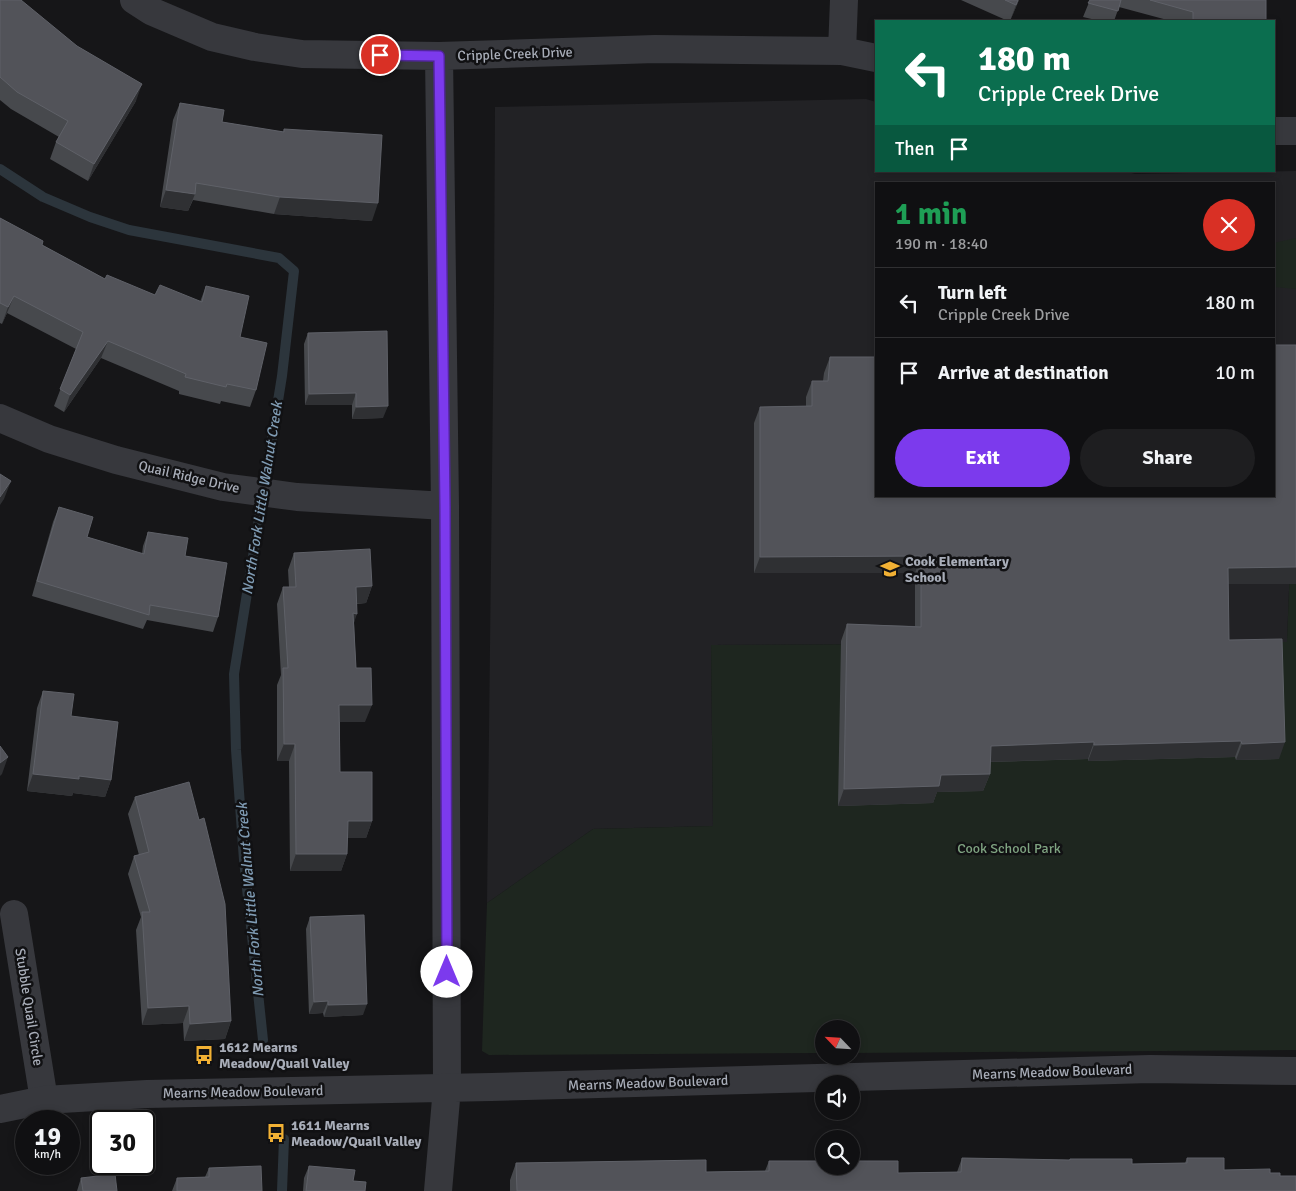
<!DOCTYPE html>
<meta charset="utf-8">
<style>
body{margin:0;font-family:Signika,sans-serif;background:#1e1e20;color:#f1f3f6;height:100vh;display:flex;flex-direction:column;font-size:19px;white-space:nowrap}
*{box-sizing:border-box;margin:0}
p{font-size:16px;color:#9c9d9f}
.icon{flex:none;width:28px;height:28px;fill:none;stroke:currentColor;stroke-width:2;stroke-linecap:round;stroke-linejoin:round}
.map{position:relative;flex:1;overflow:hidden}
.drawer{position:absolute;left:875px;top:182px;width:400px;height:315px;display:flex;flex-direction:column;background:#101012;border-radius:0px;box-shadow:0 2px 8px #0003,0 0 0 1px #303032}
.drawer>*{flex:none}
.banner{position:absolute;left:875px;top:20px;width:400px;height:152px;border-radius:0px;box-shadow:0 2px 8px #0003,0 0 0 1px #303032;background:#0b6e4f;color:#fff;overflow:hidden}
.needle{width:32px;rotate:295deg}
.controls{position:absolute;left:815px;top:1020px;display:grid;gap:10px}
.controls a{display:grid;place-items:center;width:45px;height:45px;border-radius:50%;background:#101012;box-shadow:0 2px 8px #0003,0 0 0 1px #303032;font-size:25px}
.speed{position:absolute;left:15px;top:1110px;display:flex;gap:10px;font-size:25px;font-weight:700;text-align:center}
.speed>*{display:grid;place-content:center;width:65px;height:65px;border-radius:50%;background:#101012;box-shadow:0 2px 8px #0003,0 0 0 1px #303032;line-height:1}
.speed small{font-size:12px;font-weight:400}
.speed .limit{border:2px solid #111;border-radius:8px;background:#fff;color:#111}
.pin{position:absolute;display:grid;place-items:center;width:42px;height:42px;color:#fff;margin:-21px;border:2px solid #fff;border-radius:50%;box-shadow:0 1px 5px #0007}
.me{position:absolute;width:55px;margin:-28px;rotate:0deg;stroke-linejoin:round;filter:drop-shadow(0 0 4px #0008)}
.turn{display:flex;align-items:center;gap:18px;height:105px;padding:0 20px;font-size:22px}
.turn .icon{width:65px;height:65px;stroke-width:2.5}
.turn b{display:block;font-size:35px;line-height:42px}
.then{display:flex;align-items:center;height:48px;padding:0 20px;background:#0003;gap:10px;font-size:19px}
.round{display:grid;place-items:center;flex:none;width:52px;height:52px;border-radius:26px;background:#1e1e20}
.head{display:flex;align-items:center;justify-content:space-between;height:85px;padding:0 20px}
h1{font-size:30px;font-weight:800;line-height:38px;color:#1e9e55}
.action{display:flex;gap:10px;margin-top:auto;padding:10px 20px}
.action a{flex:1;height:58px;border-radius:30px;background:#7c3aed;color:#fff;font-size:20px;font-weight:800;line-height:58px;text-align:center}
.action a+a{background:#1e1e20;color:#f1f3f6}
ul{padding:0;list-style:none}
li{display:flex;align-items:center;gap:15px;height:70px;padding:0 20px;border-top:1px solid #303032}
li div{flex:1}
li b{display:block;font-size:19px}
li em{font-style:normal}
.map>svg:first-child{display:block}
.built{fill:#222225;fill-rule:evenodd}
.green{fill:#1e261f}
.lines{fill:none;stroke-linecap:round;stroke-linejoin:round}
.stream{stroke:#2c353c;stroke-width:10}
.minor{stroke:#37383d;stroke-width:28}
.tertiary{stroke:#37383d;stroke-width:28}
.wall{fill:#47494d}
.shaded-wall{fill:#2f3033}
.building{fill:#525359;stroke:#5f6168}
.route-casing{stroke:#51269a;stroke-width:12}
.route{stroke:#7c3aed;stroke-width:9}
.labels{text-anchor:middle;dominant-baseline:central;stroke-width:5;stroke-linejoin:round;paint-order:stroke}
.street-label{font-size:14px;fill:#a8adb8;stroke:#111113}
.poi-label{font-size:14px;font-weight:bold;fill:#a8adb8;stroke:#111113;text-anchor:start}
.park-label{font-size:14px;fill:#7fa381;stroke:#111113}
.water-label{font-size:15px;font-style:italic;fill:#7f9bb3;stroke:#111113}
</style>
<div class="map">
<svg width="1296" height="1191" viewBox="0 0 1296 1191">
<rect width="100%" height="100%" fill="#161618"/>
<path class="built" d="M866 99 876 102V171H1124L1135 174 1296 171V410L1287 642 711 645 713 826 593 829 487 903 494 304 495 107ZM876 184H1274V496H876Z"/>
<path class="green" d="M1296 238V289L1274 287V243Z
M1296 410V1050L851 1053V1029H824V1053L489 1055 482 1051 487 903 593 829 713 826 711 645 1287 642Z"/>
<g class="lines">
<path class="stream" d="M0 169 43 197 90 217 129 230 279 258 294 271 282 376 234 674 236 750 244 860 263 1040
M282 1191 284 1139"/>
<path class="minor" d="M134 0 151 11 212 37 255 47 302 54 439 56 655 49 842 51 876 58
M842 51 844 0
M439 56 445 506 447 1088
M1274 131H1296
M0 418 49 439 116 460 223 487 297 497 445 506
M14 914 44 1100"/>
<path class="tertiary" d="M0 1109 44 1100 147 1094 491 1087 1150 1069 1296 1071
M438 1191 447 1088"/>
</g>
<path class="wall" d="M0 0 136 101 88 181 50 159 56 142 59 137 11 109 0 100Z
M961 0H1019L1010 21H1008Z
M1090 0H1266V21H1171L1119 7 1114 21H1100L1083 17Z
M180 103 222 122 283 132 284 129 372 221 274 214 193 200 188 211 160 207 173 120Z
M0 218 42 245 105 279 155 295 200 302 206 286 240 337 256 390 250 407 221 401 220 404 179 394V391L101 358 64 412 54 406 76 349 7 313 2 324 0 323Z
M308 333 383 418 352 419V405H305L304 344Z
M830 357 1296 584H1228L1229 640 1279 759 1236 760 1235 757 1088 761V759L990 762V774L983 791 937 792 933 803 838 806 841 641 847 624 915 626V573H754V423L760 407 806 406V397L812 381H823L824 373Z
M59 507 87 537 142 554 143 546 148 532 185 556 218 617 213 632 147 620 143 629 32 596 53 522Z
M294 553 372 586 366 603 357 604 354 623 356 668 365 722H340V772L372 821 366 838H347V854L341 871H290L289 761H277V685L281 675 277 604 283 587H289L288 570Z
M43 691 71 716 111 780 105 797 73 793 72 796 27 791 37 708Z
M135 797 231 1021 225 1039 184 1041 183 1023 142 1025 136 930 141 917 128 874 134 856 139 855 128 814Z
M310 917 363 1015 324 1017 323 1013 309 1014 306 929Z
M962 1158 1069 1160 1070 1159 1132 1164 1185 1163 1187 1158 1224 1170 1270 1173 1280 1176 1296 1191H510V1180L516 1163 706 1172 765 1171 769 1161 898 1173 957 1172Z
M309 1166 353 1181 365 1191H303L304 1178Z
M209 1168 262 1191H172L177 1178 205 1177Z
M81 1178 117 1191H77Z"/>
<path class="shaded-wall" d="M1018 0H1019L1010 21 1016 5Z
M142 84 136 101 88 181 94 164Z
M166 190 195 194 188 211 160 207Z
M280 197 378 203 372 221 274 214Z
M14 296 7 313 2 324 8 307Z
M108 341 101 358 64 412 70 395Z
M356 393 352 405H305L309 394Z
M388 406 383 418 352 419 356 407Z
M11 481 4 499 0 505V497Z
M921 556 915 573H754L760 557Z
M1296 567V584H1222L1228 568Z
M372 586 366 603 349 604 356 587Z
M353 613 357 614 351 631Z
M339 705H372L365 722H333Z
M1241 741 1235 757 1088 761 1094 745Z
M1094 742 1088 759 985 762 991 746Z
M1285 742 1279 759 1236 760 1242 744Z
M284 744H295L289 761H277Z
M8 757 2 774 0 776V763Z
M33 774 79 776 111 780 105 797 73 793 72 796 27 791Z
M990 774 983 791 937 792 933 803 838 806 844 789 941 775Z
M348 821H372L366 838H341Z
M296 854H347L341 871H290Z
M328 1001 323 1013 309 1014 314 1002Z
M367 1004 363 1015 324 1017 328 1005Z
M189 1006 183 1023 142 1025 148 1008Z
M231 1021 225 1039 184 1041 190 1024Z"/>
<path class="building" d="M0 0H21L77 46 142 84 94 164 56 142 68 121 17 92 0 77Z
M1005 0H1018L1016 5Z
M1090 0H1121L1118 11 1088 3Z
M1150 0H1266V21H1193V12Z
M180 103 224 110 222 122 284 132V129L382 135 378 203 280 197 196 183 195 194 166 190Z
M0 218 43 241 42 245 105 279 107 275 155 295 160 285 202 302 206 286 249 296 240 337 267 343 256 390 227 384 226 387 185 377 186 374 108 341 70 395 60 389 83 332 14 296 8 307 0 303Z
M387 331 388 406 356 407V393L309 394 308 333Z
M1274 345H1296V567L1228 568 1229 640 1282 639 1285 742 1242 744 1241 741 1094 745V742L991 746 990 774 941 775 939 786 844 789 847 624 921 627V556L760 557V407L812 406V381H828L830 357H876V496H1274Z
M0 474 11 481 0 497Z
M59 507 93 517 87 537 144 554 148 532 188 538 185 556 227 563 218 617 150 605 149 615 37 581Z
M370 549 372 586 356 587 357 614 353 613 356 668H371L372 705H339L340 772H372V821H348L347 854H296L295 744H284L283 668H288L283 587H296L294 553Z
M43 691 74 694 71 716 118 722 111 780 79 776V779L33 774Z
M0 746 8 757 0 763Z
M189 782 199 820 204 818 225 904 231 1021 190 1024 189 1006 148 1008 142 912H150L134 856 149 852 135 797Z
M364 915 367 1004 328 1005V1001L314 1002 310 917Z
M962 1158 1070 1160V1159H1132V1164L1187 1163V1158H1224V1170L1270 1169V1173H1280V1176H1296V1191H517L516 1163 706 1160V1172L769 1171V1161H824V1166H851V1161H898V1173L961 1172Z
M261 1166 262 1191H177V1178L209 1177V1168Z
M309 1166 355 1170 353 1181 366 1182 365 1191H306Z
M115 1174 117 1191H83L81 1178Z"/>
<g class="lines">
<g class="route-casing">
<path id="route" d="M380 55 439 56 445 506 447 972"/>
</g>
<use href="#route" class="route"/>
</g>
<defs>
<g id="school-bare" transform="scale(1.5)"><path d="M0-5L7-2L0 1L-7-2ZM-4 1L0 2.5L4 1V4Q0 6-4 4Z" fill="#f2b134" stroke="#111113" stroke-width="2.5" paint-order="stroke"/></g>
<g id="bus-bare" transform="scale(1.5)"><path d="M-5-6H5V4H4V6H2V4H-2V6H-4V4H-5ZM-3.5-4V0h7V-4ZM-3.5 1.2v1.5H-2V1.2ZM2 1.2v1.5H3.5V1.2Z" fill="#f2b134" stroke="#111113" stroke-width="2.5" paint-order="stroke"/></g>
</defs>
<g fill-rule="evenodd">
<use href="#school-bare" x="890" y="569"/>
<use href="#bus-bare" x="204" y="1055"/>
<use href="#bus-bare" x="276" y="1133"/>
</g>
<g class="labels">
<g class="street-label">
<text transform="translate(515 54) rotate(-2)">Cripple Creek Drive</text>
<text transform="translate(189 477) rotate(13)">Quail Ridge Drive</text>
<text transform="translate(29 1007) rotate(81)">Stubble Quail Circle</text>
<text transform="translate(1052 1072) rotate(-2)">Mearns Meadow Boulevard</text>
<text transform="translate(648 1083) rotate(-2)">Mearns Meadow Boulevard</text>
<text transform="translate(243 1092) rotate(-1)">Mearns Meadow Boulevard</text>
</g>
<g class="poi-label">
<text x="905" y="561">Cook Elementary<tspan x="905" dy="16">School</tspan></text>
<text x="219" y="1047">1612 Mearns<tspan x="219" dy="16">Meadow/Quail Valley</tspan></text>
<text x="291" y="1125">1611 Mearns<tspan x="291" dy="16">Meadow/Quail Valley</tspan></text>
</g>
<g class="park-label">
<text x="1009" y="848">Cook School Park</text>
</g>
<g class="water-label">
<text transform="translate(262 498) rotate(-81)">North Fork Little Walnut Creek</text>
<text transform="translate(250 900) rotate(-95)">North Fork Little Walnut Creek</text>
</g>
</g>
</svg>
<div class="controls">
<a><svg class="needle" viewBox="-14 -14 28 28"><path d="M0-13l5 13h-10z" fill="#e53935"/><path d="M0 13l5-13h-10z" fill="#9c9d9f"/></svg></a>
<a><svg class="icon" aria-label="sound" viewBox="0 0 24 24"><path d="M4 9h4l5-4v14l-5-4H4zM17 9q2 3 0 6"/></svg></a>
<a><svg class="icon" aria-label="search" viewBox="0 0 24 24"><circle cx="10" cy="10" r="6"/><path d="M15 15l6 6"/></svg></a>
</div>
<div class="speed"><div>19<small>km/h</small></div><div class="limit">30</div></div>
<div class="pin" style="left:380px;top:55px;background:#d93025"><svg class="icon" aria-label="arrive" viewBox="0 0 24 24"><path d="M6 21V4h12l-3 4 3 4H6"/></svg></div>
<svg class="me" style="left:447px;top:972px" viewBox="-20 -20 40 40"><circle r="19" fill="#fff"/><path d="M0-13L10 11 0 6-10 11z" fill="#7c3aed"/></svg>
<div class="banner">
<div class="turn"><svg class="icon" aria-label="left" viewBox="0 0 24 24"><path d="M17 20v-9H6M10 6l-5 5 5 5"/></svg><div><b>180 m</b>Cripple Creek Drive</div></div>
<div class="then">Then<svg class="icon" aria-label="arrive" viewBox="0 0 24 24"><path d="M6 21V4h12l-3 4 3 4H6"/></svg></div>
</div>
<section class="drawer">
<div class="head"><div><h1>1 min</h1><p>190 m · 18:40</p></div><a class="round" style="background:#d93025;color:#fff"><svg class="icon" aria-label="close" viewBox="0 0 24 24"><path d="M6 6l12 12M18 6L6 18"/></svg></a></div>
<ul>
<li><svg class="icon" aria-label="left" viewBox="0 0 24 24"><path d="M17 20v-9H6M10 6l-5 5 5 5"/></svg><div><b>Turn left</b><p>Cripple Creek Drive</p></div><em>180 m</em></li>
<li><svg class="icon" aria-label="arrive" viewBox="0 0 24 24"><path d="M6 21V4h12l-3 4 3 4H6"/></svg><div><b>Arrive at destination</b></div><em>10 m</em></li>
</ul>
<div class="action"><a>Exit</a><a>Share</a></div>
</section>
</div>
